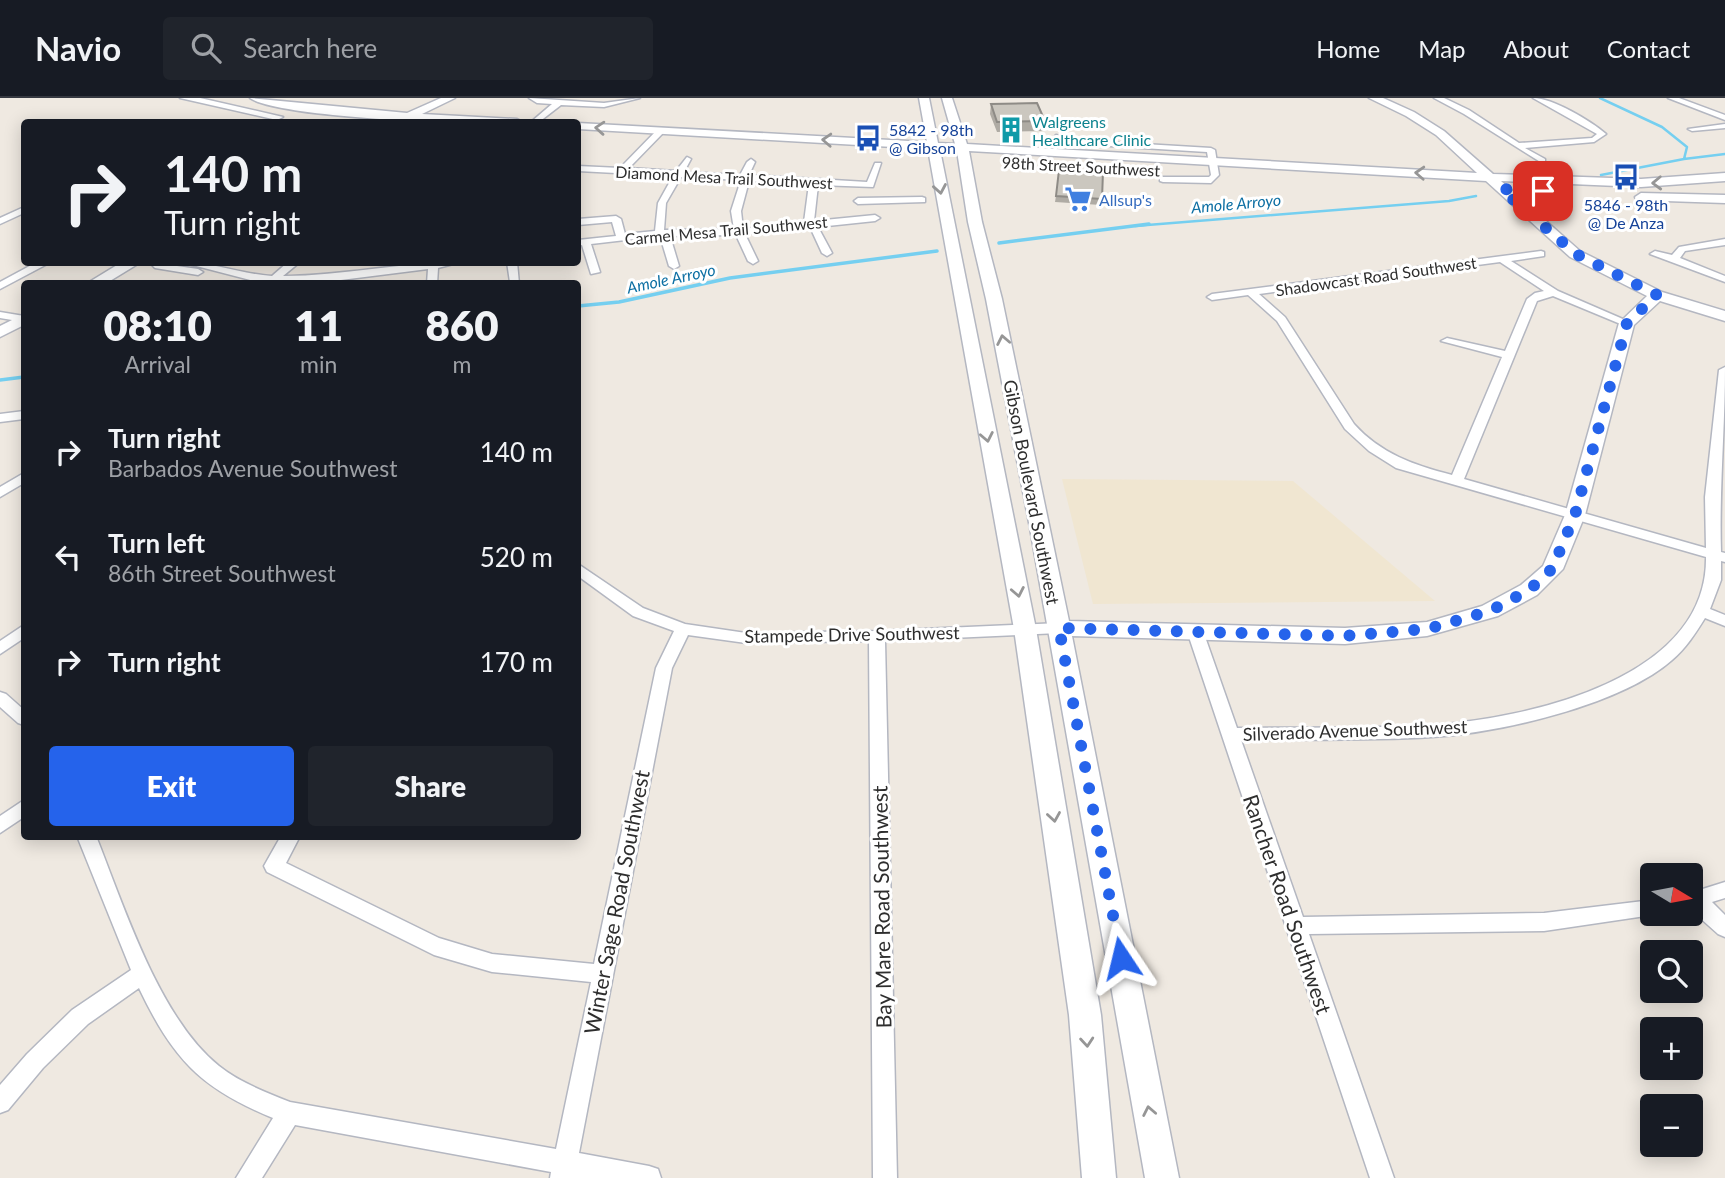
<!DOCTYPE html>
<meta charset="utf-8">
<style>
body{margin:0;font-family:Lato,sans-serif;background:#20242c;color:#f1f3f6;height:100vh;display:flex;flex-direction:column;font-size:26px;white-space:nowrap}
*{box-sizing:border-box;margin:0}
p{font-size:23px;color:#9ea1a6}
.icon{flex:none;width:38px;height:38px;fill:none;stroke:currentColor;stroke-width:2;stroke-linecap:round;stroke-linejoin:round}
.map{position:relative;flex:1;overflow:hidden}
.details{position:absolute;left:21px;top:182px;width:560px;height:560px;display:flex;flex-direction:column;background:#171b24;border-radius:7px;box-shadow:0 4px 18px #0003}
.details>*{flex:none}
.top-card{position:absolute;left:21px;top:21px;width:560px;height:147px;border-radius:7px;box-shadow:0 4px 18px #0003;background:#171b24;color:#f1f3f6;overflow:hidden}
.needle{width:46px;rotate:100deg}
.tools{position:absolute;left:1640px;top:765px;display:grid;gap:14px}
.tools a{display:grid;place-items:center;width:63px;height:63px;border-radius:7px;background:#171b24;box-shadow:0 4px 18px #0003;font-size:35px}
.pin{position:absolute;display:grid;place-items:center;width:60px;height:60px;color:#fff;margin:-30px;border-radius:14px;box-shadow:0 4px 10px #0006}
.me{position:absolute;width:77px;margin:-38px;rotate:350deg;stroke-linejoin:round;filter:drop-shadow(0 0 5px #0008)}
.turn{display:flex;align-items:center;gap:24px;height:147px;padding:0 28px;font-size:32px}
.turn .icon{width:91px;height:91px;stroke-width:2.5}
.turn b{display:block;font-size:49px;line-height:60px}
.eta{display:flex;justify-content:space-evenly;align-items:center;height:119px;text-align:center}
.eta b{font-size:42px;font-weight:800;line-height:49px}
.button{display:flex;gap:14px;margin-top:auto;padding:14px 28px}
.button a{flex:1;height:80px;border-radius:7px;background:#2563eb;color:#fff;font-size:28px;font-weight:800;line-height:80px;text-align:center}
.button a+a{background:#20242c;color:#f1f3f6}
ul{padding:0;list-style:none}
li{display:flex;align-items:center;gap:21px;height:105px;padding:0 28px}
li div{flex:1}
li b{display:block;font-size:26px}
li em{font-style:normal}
header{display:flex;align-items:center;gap:42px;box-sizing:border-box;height:98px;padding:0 35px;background:#171b24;border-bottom:2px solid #363941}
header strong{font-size:33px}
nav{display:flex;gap:38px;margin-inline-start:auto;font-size:24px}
.search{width:490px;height:63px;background:#20242c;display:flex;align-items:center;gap:18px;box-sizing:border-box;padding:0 24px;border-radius:7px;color:#9ea1a6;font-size:26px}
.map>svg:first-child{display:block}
.education{fill:#f0e6d1}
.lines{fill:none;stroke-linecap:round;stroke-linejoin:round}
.stream-far1{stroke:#75cff0;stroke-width:2.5}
.stream{stroke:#75cff0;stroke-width:3.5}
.street-casing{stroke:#b4b7c1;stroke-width:3}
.secondary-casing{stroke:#b4b7c1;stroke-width:3}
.street{fill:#fff;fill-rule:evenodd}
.secondary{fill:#fff;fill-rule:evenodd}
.wall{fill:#afaba4}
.building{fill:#cbc7bf;stroke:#8e8b86;stroke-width:2}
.oneway{stroke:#969696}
.route{stroke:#2563eb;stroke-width:12;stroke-dasharray:0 21.6}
.labels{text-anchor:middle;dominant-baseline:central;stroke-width:6;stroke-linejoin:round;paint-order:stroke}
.far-culture-label{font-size:16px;fill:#0d838f;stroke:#fff;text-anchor:start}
.far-transit-label{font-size:16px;fill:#164399;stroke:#fff;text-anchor:start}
.far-street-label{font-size:16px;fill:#2e2e2e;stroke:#fff}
.far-shop-label{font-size:16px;fill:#366cbe;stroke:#fff;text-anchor:start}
.far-water-label{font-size:16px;font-style:italic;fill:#0d6fa3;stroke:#fff}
.street-label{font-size:18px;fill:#2e2e2e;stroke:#fff}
.near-street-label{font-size:21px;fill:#2e2e2e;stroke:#fff}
</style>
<header>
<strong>Navio</strong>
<div class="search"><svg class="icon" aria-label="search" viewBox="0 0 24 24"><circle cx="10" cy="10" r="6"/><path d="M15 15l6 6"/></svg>Search here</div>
<nav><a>Home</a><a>Map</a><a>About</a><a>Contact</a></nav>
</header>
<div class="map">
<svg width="1725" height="1080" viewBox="0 0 1725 1080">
<rect width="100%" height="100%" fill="#efe9e1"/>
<path class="education" d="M1062 381 1293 383 1435 503 1093 506Z"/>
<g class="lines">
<path class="stream-far1" d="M1600 0 1662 29 1687 49 1684 61 1601 77
M1684 61 1725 56
M1135 128 1449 103 1476 98"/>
<path class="stream" d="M999 145 1149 126
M578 208 619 204 730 180 937 153
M0 282 24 279"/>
<g class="street-casing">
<path id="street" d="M529 0 604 5 640 0 604 9 561 7 539 24H531L552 6 537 5Z
M1434 0H1444L1469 12 1519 45 1592 40 1597 36 1533 0C1553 0 1591 23 1606 36L1594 44 1525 50 1545 61V65H1542L1464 16Z
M1668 0H1679L1725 17V22Z
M1725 26V30L1692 33 1688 31Z
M658 31 665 33 629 70 676 73 687 59 691 61 684 74 740 77 747 64 751 61 755 64 749 77 867 84 875 65H881L873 89 818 87 814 123 875 117 880 120 875 123 818 129 832 155 827 158 822 155 810 129 745 136 758 163 753 166 748 163 736 137 670 138 679 168 674 171 669 168 660 138 591 146 600 174 591 176 582 147 578 148V142L616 138 612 124 578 127V121L616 118 621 121 625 136 655 133 658 105 673 78 578 73V68L620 70ZM681 79 741 82 731 113 734 131 664 132 666 105ZM749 83 809 86 804 124 743 131 741 113Z
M1056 37 1077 42 1211 50 1215 52 1219 77 1211 85 1163 84 1160 83V79H1209L1211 77 1207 54 1077 46 1053 41Z
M922 99 925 100V104L858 106 854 103 858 100Z
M24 109V115L0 126V120Z
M1725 141V147L1685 153 1680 160 1725 178V184L1650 156 1655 153 1672 157 1679 149Z
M1541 153 1544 154V158L1511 163 1558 193 1632 225 1623 227 1553 198 1537 203 1464 381 1706 450 1705 399 1719 272 1725 269C1725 331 1719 392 1721 454L1725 455V464L1721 463V482L1710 511 1725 517V528L1705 520C1695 536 1686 550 1672 562 1621 607 1500 635 1432 639 1369 643 1305 641 1241 642L1303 819 1544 815 1652 802V816H1659L1544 833 1309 836 1394 1080H1370L1187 533 1195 528 1203 533 1237 630C1302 629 1368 631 1433 627 1529 620 1708 581 1706 459L1396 370 1369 353 1345 331 1277 223 1248 197 1212 202 1207 199 1212 196ZM1500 164 1544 193 1535 195 1527 201 1505 253 1447 240 1441 243 1502 259 1452 377C1414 367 1381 356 1354 326L1285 219 1259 196Z
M37 164H51L0 191V184Z
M149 164 198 171 203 174 198 177 155 170Z
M181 164C212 164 241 176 272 178L288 164H300L283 178C343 178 401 164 461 164L438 170 437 186H427L428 171 333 183 266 186Z
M507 164H517L519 186 510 184Z
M0 214 24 218V224L0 220Z
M24 313V321L0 324V316Z
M24 375V385L0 399V389Z
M578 466 643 510 685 526 746 535 877 533 1059 525 1067 530 1059 535 885 543 897 1080H873L869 543 746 545 688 537 672 570 579 1055 649 1068 658 1071 661 1080H550L551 1074 295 1027 262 1080H236L273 1020C200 990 173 961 139 890L88 926 43 970 8 1012 0 1015V987L27 956 72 912 131 872 77 738H96C124 808 159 920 219 968 239 984 265 994 290 1004L556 1051 591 884 492 874 434 857 267 774 264 768 281 738H300L286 765 439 840 492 856 594 866 656 570 674 533 633 518 578 478Z
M24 527V540L0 556V543Z
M0 594 6 596 24 612V627L18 625 0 609Z
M24 702V719L0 735V718Z
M1725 784V800L1712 804 1725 817V839L1718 836 1690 811V795Z"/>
</g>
<g class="secondary-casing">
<path id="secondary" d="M180 0H200L283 19 277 22Z
M250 0 407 15 441 0H455L422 16 517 21 523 24C481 28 278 20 250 0Z
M919 0H929L938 45 955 46 942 0H952L967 46 1477 75 1436 37 1406 18 1369 0H1383L1414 14 1444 33 1493 76 1641 81 1725 75V83L1641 89 1501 83 1580 153 1662 194 1725 213V223L1660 203 1634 227 1585 417 1563 471 1537 497 1498 518 1427 538 1345 546 1072 538 1179 1080H1145L1030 430 986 201 968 124 957 53 940 52 1036 531 1101 917 1116 1080H1082L1069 917 1014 531 928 51 578 31V25L927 44ZM969 53 1486 83 1570 159 1647 198 1619 225 1565 417 1543 468 1521 487 1482 508 1427 524 1345 530 1069 523 1002 201 982 124Z
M1641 95 1725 97V105L1636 102 1635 99Z
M122 164H141L105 186H86Z
M24 216V227L0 239V228Z"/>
</g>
<use href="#street" class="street"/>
<use href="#secondary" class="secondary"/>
</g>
<path class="wall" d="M991 6 1045 23 1044 33 997 34 990 16Z
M1056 98 1102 101 1101 107 1055 104Z"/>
<path class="building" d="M1037 5 1045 23 997 24 991 6Z
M1059 72 1103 74 1102 101 1056 98Z"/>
<defs><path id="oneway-chevron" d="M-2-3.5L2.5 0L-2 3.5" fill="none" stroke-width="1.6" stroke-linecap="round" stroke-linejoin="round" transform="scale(1.75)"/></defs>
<g class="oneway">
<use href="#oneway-chevron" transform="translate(600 30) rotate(-176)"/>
<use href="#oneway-chevron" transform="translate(827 42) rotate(-177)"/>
<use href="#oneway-chevron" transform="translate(1420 75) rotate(-177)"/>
<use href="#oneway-chevron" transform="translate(1657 85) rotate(178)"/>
<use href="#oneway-chevron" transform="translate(940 91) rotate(80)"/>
<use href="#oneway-chevron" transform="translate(1003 242) rotate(-101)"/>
<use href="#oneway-chevron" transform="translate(987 339) rotate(79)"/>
<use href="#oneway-chevron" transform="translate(1018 494) rotate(79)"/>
<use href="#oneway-chevron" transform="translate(1054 719) rotate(81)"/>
<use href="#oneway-chevron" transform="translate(1087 944) rotate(85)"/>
<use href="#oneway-chevron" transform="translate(1149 1013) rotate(-101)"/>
</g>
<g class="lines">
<path class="route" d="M1121 860 1059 530 1345 538 1427 531 1490 513 1529 492 1552 471 1575 417 1627 225 1657 197 1576 156 1501 91 1543 93"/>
</g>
<defs>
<g id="building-bare" transform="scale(2.1)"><path d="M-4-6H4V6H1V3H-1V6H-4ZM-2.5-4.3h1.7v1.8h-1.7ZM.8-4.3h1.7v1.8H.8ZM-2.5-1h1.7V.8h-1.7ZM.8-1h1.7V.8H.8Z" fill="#0f9aa8" stroke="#fff" stroke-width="2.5" paint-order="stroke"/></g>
<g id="bus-bare" transform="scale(2.1)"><path d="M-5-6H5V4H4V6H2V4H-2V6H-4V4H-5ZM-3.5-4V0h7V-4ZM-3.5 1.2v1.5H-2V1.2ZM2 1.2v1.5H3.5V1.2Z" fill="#1a4fb4" stroke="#fff" stroke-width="2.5" paint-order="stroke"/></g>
<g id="supermarket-bare" transform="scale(2.1)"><path d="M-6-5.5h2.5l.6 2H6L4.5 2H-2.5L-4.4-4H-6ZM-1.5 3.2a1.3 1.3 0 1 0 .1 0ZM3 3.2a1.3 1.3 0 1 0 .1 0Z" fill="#3f7fe0" stroke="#fff" stroke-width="2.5" paint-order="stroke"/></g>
</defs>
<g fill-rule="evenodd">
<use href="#building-bare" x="1011" y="32"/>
<use href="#bus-bare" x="868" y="40"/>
<use href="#bus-bare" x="1626" y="79"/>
<use href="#supermarket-bare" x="1078" y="101"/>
</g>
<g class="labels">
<g class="far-culture-label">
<text x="1032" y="23">Walgreens<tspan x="1032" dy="18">Healthcare Clinic</tspan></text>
</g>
<g class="far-transit-label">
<text x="889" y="31">5842 - 98th<tspan x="889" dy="18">@ Gibson</tspan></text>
<text x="1626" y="106" text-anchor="middle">5846 - 98th<tspan x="1626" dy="18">@ De Anza</tspan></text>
</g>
<g class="far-street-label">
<text transform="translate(1081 68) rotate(3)">98th Street Southwest</text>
<text transform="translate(724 79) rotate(3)">Diamond Mesa Trail Southwest</text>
<text transform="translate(726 132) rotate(-5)">Carmel Mesa Trail Southwest</text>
<text transform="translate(1376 178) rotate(-8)">Shadowcast Road Southwest</text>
</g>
<g class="far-shop-label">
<text x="1099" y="101">Allsup's</text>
</g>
<g class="far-water-label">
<text transform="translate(1236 105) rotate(-5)">Amole Arroyo</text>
<text transform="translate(671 180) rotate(-12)">Amole Arroyo</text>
</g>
<g class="street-label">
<text transform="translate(1032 394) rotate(79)">Gibson Boulevard Southwest</text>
<text transform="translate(852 536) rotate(-1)">Stampede Drive Southwest</text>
<text transform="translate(1355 632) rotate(-2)">Silverado Avenue Southwest</text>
</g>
<g class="near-street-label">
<text transform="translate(616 804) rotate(-79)">Winter Sage Road Southwest</text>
<text transform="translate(1288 806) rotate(71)">Rancher Road Southwest</text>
<text transform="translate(881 809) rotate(-91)">Bay Mare Road Southwest</text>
</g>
</g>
</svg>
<div class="tools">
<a><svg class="needle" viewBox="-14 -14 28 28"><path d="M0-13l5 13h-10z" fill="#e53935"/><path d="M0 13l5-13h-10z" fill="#9ea1a6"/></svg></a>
<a><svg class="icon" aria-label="search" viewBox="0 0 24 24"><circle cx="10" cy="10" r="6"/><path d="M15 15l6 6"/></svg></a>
<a>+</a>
<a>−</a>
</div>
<div class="pin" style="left:1543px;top:93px;background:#d93025"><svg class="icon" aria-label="arrive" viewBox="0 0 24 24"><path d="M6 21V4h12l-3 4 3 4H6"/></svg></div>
<svg class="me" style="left:1121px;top:860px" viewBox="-20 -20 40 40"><path d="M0-17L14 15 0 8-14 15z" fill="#2563eb" stroke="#fff" stroke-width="4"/></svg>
<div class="top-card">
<div class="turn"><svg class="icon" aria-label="right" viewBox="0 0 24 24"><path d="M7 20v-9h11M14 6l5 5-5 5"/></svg><div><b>140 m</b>Turn right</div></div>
</div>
<section class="details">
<div class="eta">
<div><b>08:10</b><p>Arrival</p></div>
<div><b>11</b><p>min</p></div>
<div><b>860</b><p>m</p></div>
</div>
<ul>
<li><svg class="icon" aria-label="right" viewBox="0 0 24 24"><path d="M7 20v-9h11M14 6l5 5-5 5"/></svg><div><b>Turn right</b><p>Barbados Avenue Southwest</p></div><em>140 m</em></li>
<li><svg class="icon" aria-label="left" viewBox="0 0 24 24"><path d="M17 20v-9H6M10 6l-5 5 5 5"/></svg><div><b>Turn left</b><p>86th Street Southwest</p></div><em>520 m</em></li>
<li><svg class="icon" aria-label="right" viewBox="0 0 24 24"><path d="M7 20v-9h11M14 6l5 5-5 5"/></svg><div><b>Turn right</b></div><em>170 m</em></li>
</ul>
<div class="button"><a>Exit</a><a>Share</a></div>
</section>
</div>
